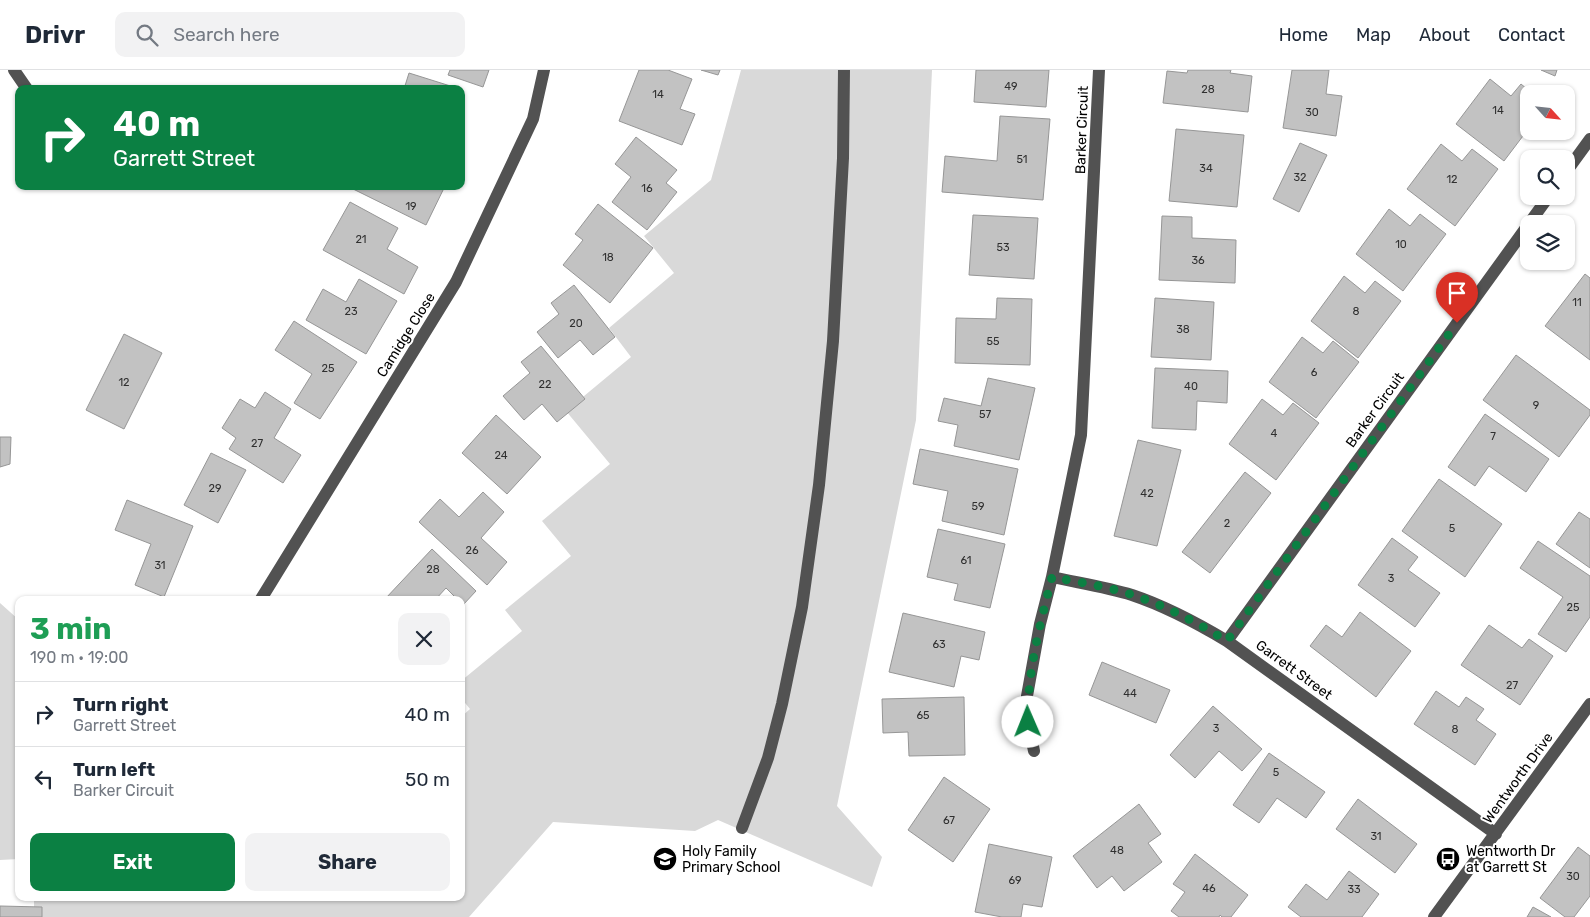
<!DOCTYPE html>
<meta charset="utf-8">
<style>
body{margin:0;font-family:Rubik,sans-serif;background:#f2f2f3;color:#1f2937;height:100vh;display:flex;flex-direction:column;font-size:19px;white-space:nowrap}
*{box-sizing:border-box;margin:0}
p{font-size:16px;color:#747a83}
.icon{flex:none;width:28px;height:28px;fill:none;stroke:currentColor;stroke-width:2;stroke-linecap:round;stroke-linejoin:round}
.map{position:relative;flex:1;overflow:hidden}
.side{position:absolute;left:15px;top:526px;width:450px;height:305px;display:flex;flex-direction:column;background:#fff;border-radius:10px;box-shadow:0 1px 4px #0004}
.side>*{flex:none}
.top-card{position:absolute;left:15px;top:15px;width:450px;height:105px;border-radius:10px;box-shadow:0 1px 4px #0004;background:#0b8043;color:#fff;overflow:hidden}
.needle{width:32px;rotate:117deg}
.tools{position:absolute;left:1520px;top:15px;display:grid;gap:10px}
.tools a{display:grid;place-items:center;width:55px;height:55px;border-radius:10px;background:#fff;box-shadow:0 1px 4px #0004;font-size:25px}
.pin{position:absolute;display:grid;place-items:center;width:42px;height:42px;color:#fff;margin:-51px -21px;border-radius:50% 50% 50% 0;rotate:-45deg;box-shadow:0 0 5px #0007}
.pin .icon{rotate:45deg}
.me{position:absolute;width:55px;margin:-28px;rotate:359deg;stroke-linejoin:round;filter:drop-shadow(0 0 4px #0008)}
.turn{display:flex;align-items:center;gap:18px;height:105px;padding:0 15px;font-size:22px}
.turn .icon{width:65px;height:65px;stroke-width:2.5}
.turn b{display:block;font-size:35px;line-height:42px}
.round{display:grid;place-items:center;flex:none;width:52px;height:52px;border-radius:10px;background:#f2f2f3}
.overview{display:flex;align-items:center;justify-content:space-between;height:85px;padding:0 15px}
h1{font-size:30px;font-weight:700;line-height:38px;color:#1e9e55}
.action{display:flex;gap:10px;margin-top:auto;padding:10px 15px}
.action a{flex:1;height:58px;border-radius:10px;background:#0b8043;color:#fff;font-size:20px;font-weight:700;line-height:58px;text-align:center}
.action a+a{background:#f2f2f3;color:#1f2937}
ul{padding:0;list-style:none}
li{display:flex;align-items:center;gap:15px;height:65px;padding:0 15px;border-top:1px solid #e0e1e3}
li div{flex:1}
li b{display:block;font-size:19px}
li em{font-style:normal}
header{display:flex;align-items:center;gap:30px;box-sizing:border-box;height:70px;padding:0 25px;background:#fff;border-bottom:1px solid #e0e1e3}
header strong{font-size:24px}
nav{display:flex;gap:28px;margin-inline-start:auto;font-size:18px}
.search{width:350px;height:45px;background:#f2f2f3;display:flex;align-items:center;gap:12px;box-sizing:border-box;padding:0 18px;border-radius:10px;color:#747a83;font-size:19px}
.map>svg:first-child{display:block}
.green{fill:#d9d9d9}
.building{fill:#c2c2c2;stroke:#969696}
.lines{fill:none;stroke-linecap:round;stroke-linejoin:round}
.minor{stroke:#525252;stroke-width:12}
.route{stroke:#0b8043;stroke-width:9;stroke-dasharray:0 16.2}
.labels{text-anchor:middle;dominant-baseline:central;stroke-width:4;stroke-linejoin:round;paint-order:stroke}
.number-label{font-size:11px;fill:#303030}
.street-label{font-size:14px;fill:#000;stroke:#fff}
.poi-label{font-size:14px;fill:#000;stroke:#fff;text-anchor:start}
</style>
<header>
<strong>Drivr</strong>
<div class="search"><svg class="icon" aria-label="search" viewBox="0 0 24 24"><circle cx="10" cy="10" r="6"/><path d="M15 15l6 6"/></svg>Search here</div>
<nav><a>Home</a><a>Map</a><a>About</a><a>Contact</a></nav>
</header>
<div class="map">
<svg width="1590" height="847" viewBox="0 0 1590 847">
<rect width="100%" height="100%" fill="#fff"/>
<path class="green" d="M741 0H932L916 350 837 736 882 787 872 817 718 750 695 761 553 752 469 847H34V828H461V647L470 639 461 628V611L522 561 505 540 571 486 542 451 610 394 566 341 631 287 609 258 674 203 644 166 711 110Z
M0 533 19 550V789L0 790Z"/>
<path class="building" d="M450 0H489L483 17 448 5Z
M639 0H668L692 9 680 39 695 44 682 75 619 51Z
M701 0H720L718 5Z
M976 0H1049L1046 37 974 32Z
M1188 0H1231L1230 3 1252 6 1248 42 1163 33 1167 1 1187 3Z
M1292 0H1329L1326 24 1342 26 1336 66 1283 58Z
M1541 0H1557L1555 6Z
M409 3 460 19H404Z
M1490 9 1511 26 1521 14 1533 24H1529V58L1504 91 1456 54Z
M1000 46 1050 49 1043 130 942 122 945 86 997 91Z
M1176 59 1244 65 1237 137 1169 131Z
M636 67 677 100 666 113 677 122 647 160 612 132 631 107 615 94Z
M1300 73 1327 85 1299 142 1273 129Z
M1441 74 1462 91 1472 79 1498 99 1455 156 1407 119Z
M347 116H445L426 155Z
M350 132 398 158 387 179 418 197 404 224 323 180Z
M598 134 653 178 610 233 563 195 583 170 575 164Z
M1389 139 1410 156 1420 144 1446 164 1403 221 1356 184Z
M973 145 1038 148 1034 209 969 205Z
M1162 146 1192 147V168L1236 170 1235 213 1159 210Z
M1585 204 1590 208V290L1545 256Z
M1344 206 1365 223 1375 211 1401 231 1358 288 1311 251Z
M359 209 397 231 366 284 306 250 323 219 346 232Z
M574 215 615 267 593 285 580 270 558 288 537 262 559 244 551 233Z
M997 228 1032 229 1030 295 955 293 956 248 996 249Z
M1155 228 1214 232 1211 290 1151 287Z
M294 251 357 292 320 349 294 333 312 304 275 280Z
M124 264 162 283 124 359 86 340Z
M1302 267 1323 283 1333 271 1359 292 1316 348 1269 312Z
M541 276 585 329 557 352 542 334 524 350 503 326 530 303 521 292Z
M1516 285 1590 340V345L1559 387 1483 330Z
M1155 298 1228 301 1227 333 1197 331 1196 360 1152 358Z
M988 308 1035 318 1019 390 954 376 958 355 938 351 944 328 981 336Z
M265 322 291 339 274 368 301 385 283 413 229 379 236 368 222 358 240 329 255 338Z
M1262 329 1283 345 1293 333 1319 353 1276 410 1229 374Z
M1485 344 1549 389 1526 422 1489 396 1475 416 1448 397Z
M496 345 541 387 507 424 462 383Z
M0 367H11L10 394 0 397Z
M1138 370 1181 380 1157 476 1114 466Z
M920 379 1018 399 1004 465 942 451 948 421 913 414Z
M211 383 246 400 218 453 184 435Z
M1245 402 1271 423 1210 503 1182 482Z
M1439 409 1502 454 1465 507 1402 461Z
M483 422 504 442 481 468 507 492 487 515 419 452 440 429 459 447Z
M127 430 193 456 164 527 135 515 151 474 115 460Z
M1579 442 1590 449V498L1556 474Z
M938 459 1005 474 990 538 954 530 958 514 927 507Z
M1392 468 1418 487 1408 500 1440 523 1415 557 1358 515Z
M1538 471 1590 506V547L1566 582 1538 564 1563 527 1520 498Z
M432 479 476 521 463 535 461 530H458L446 518 435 530H387L385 529Z
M1360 542 1411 581 1376 627 1310 576 1326 555 1342 567Z
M903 543 985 562 979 590 961 586 954 617 889 602Z
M1489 555 1522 578 1529 569 1553 586 1520 635 1461 595Z
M1102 592 1170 620 1156 653 1089 625Z
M1436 621 1459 637 1466 627 1484 639 1476 650 1496 664 1475 695 1414 654Z
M964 627 965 685 909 686 908 662 883 663 882 629Z
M1213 636 1262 679 1242 701 1219 681 1195 708 1170 685Z
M1269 683 1325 722 1306 748 1277 728 1259 753 1233 735Z
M944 707 990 739 953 792 908 760Z
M1358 729 1417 774 1395 803 1336 759Z
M1139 734 1161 764 1148 773 1162 792 1124 821 1112 806 1097 818 1073 786Z
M989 774 1052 787 1042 837 1023 834 1021 847H1002L975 842Z
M1578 777 1590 786V826L1574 847H1565L1540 828Z
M1195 784 1248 825 1231 847H1222L1220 845 1219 847H1179L1171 841 1185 822 1173 814Z
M1349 801 1379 824 1362 847H1301L1288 837 1306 814 1327 830Z
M0 836 42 837V847H0Z
M1533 837 1551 847H1527Z"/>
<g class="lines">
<path class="minor" d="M14 0 27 19
M1566 102 1590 69
M1052 507C1079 513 1106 517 1132 525 1165 536 1197 553 1227 571L1496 764
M261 529 456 212 533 49 544 0
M1227 571 1549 126
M1034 681 1028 652 1027 626 1040 554 1052 507 1081 365 1099 0
M742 758 768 688 782 634 802 537 819 415 833 271 843 88 844 0
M1434 847 1590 634"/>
</g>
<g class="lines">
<path class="route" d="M1028 652C1027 603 1040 555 1052 507 1072 511 1092 514 1112 519 1153 529 1191 549 1227 571L1457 253"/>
</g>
<defs>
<g id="school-disc" transform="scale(1.25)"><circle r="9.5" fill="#000" stroke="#fff"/><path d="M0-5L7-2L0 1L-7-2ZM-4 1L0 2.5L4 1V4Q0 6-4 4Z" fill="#fff"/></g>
<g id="bus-disc" transform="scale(1.25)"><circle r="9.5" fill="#000" stroke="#fff"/><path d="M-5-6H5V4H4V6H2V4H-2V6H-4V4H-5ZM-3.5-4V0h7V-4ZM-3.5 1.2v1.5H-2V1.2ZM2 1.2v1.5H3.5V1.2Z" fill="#fff"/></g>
</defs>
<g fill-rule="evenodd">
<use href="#school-disc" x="665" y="789"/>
<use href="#bus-disc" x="1448" y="789"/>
</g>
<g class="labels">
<g class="number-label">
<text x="1011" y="16">49</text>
<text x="1208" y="19">28</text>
<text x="658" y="24">14</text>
<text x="1498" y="40">14</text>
<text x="1312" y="42">30</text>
<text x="1022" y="89">51</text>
<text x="1206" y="98">34</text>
<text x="1300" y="107">32</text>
<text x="1452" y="109">12</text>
<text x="647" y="118">16</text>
<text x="411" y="136">19</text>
<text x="361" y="169">21</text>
<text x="1401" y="174">10</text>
<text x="1003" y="177">53</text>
<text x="608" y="187">18</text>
<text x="1198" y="190">36</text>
<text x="1577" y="232">11</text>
<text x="351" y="241">23</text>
<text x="1356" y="241">8</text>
<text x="576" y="253">20</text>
<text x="1183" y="259">38</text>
<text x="993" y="271">55</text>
<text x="328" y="298">25</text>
<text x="1314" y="302">6</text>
<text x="124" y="312">12</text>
<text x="545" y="314">22</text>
<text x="1191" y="316">40</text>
<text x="1536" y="335">9</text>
<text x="985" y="344">57</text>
<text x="1274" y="363">4</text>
<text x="1493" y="366">7</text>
<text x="257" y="373">27</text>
<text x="501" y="385">24</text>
<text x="215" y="418">29</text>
<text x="1147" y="423">42</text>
<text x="978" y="436">59</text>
<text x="1227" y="453">2</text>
<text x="1452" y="458">5</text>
<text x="472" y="480">26</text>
<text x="966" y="490">61</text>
<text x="160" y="495">31</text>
<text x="433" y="499">28</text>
<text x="1391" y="508">3</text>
<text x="1573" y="537">25</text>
<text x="939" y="574">63</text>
<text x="1512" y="615">27</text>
<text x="1130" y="623">44</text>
<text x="923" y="645">65</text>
<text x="1216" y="658">3</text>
<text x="1455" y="659">8</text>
<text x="1276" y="702">5</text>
<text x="949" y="750">67</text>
<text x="1376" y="766">31</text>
<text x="1117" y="780">48</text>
<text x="1573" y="806">30</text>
<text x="1015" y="810">69</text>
<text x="1209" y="818">46</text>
<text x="1354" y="819">33</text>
</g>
<g class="street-label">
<text transform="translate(1082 60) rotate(-88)">Barker Circuit</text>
<text transform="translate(406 265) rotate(-58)">Camidge Close</text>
<text transform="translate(1375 340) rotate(-54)">Barker Circuit</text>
<text transform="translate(1294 600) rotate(36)">Garrett Street</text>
<text transform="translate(1518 708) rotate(-54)">Wentworth Drive</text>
</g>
<g class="poi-label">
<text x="682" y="781">Holy Family<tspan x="682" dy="16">Primary School</tspan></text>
<text x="1466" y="781">Wentworth Dr<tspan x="1466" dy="16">at Garrett St</tspan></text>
</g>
</g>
</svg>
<div class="tools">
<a><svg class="needle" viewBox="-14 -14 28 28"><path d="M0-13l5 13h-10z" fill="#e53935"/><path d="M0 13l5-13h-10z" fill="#747a83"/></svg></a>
<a><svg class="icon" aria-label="search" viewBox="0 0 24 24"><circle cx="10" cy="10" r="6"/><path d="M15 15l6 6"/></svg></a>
<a><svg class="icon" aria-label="layers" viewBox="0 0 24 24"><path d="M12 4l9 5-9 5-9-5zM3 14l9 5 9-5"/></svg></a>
</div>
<div class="pin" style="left:1457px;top:253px;background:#d93025"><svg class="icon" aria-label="arrive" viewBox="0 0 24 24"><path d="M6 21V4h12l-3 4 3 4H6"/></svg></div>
<svg class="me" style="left:1028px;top:652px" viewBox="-20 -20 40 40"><circle r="19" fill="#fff"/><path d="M0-13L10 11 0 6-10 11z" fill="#0b8043"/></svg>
<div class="top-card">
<div class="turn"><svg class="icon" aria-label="right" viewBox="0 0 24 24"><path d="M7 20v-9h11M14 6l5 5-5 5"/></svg><div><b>40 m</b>Garrett Street</div></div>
</div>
<section class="side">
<div class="overview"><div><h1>3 min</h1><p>190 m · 19:00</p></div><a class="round"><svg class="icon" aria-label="close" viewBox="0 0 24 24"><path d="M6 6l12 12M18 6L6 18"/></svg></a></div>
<ul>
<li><svg class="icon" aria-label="right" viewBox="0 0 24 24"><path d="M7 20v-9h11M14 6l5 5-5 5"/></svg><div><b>Turn right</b><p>Garrett Street</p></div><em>40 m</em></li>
<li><svg class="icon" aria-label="left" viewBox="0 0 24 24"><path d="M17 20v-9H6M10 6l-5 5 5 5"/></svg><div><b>Turn left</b><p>Barker Circuit</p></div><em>50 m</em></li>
</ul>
<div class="action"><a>Exit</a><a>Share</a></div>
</section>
</div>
